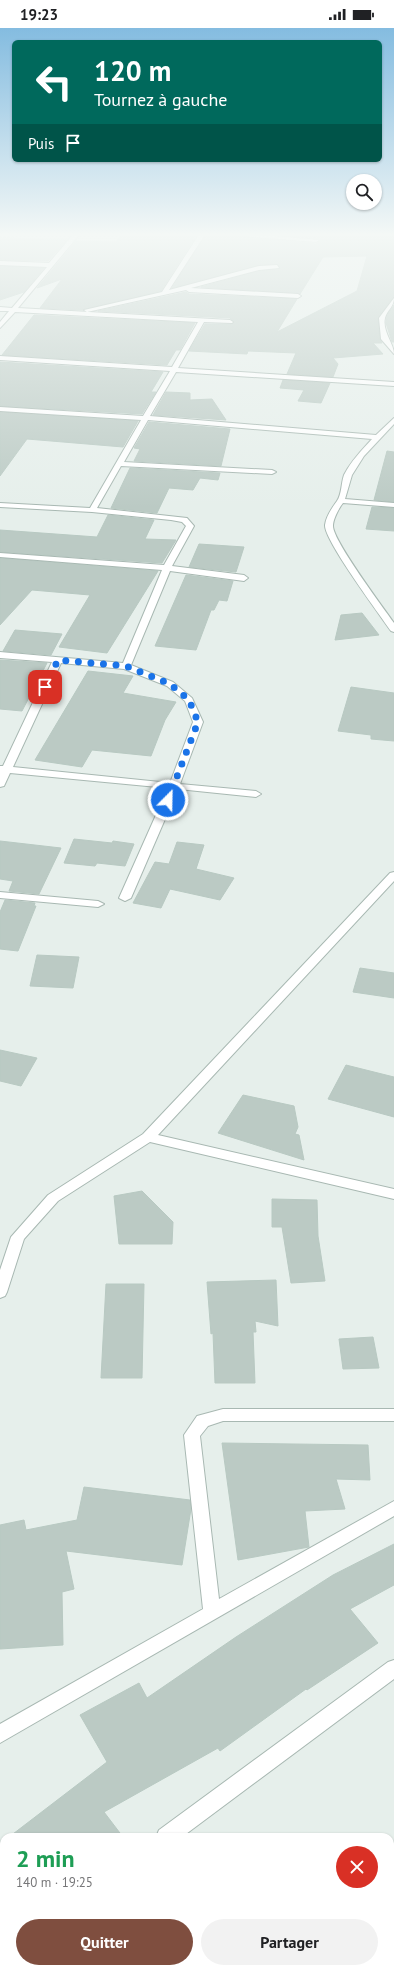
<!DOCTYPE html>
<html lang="fr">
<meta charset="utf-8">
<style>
body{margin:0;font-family:"PT Sans",sans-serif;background:#f2f2f2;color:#202124;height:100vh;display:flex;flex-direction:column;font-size:15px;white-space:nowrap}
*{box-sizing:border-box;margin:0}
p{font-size:13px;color:#757577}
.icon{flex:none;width:22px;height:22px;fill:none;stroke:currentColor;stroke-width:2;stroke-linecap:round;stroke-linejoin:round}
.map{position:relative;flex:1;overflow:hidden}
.details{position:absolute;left:0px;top:1805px;width:394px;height:140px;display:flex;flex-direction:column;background:#fff;border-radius:12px 12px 0 0;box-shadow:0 1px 3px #0004}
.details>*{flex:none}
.hud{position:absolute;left:12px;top:12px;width:370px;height:122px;border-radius:6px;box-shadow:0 1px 3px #0004;background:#00695c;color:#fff;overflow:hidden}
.buttons{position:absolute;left:346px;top:146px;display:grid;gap:8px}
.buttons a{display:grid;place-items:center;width:36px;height:36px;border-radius:50%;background:#fff;box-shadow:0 1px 3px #0004;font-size:20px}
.pin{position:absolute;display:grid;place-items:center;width:34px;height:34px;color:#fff;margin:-17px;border-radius:8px;box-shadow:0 2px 6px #0006}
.me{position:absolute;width:44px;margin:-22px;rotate:23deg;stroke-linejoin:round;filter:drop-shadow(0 0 3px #0008)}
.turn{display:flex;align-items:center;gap:14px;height:84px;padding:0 16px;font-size:18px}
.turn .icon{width:52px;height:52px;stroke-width:2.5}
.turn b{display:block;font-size:28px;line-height:34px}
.then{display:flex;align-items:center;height:38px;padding:0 16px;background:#0003;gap:8px;font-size:15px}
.round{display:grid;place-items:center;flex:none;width:42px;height:42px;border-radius:21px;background:#f2f2f2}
.headline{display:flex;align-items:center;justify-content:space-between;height:68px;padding:0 16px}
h1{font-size:24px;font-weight:700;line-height:30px;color:#1e9e55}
.action{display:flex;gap:8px;margin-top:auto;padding:8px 16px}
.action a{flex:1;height:46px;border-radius:24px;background:#7f4e3f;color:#fff;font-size:16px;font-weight:700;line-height:46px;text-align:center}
.action a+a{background:#f2f2f2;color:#202124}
.status{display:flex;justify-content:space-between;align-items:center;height:28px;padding:0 20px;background:#fff;direction:ltr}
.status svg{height:11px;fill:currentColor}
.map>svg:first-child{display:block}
.building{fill:#bbcac4;stroke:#b8c9c2}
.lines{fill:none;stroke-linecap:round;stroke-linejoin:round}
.minor-casing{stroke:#a8b8b2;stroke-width:2}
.minor{fill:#fff;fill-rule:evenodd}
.route{stroke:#1a73e8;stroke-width:7;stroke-dasharray:0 12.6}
</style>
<div class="status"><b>19:23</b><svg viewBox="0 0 49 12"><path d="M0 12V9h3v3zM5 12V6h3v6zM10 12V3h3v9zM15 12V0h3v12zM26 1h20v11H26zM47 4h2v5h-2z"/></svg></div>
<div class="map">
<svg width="394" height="1945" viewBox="0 0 394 1945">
<rect width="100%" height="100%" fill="#e6efeb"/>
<path class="building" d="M121 208H196L161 263 83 282 40 280 62 251 37 260 76 213 116 214Z
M205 208H239L316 216 320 211 293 208H394V269L378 290 380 311 382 315H373L383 326 333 330 338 336 333 349 287 346 296 325 248 323 247 326 189 323 205 296H233L234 294 230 290 98 283 186 264 189 266 297 271 277 304 357 263 367 228 323 229 300 266 201 259 259 243 279 241 280 239 277 236 259 237 172 260Z
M0 209 44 212H67L48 233 0 232Z
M0 238 44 240 24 264 0 272Z
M394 277V314H392L386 295 387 288Z
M34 287 195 295 180 322H176L167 337 2 327Z
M0 334 163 344 151 364H156L142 386 0 378Z
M283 352 330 355 321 375 298 373 304 362 280 360Z
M166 364 190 365V372L212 371 226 392 153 387Z
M0 384 138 393 123 419 27 411 0 448Z
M149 394 230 401 221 438 134 433 140 421 134 420Z
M387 423 394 424V474L374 472Z
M130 440 220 445 218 452 200 450 193 462 169 460 157 485 111 480Z
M372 479 394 480V503L366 501Z
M108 487 154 492 145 511 176 512 162 535 0 524V502L97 509Z
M199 516 244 519 236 544 189 539Z
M0 530 158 543 107 625 59 619 90 567 32 562 0 597Z
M186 547 233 553 227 573 219 572 214 582H211L196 622 155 618Z
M362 585 379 607 335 612 341 587Z
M15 602 62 606 51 627 3 623Z
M0 632 47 635 22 683 0 681Z
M88 643 133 648 123 665 176 674 165 692 151 728 92 722 82 739 35 732Z
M351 659 394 665V713L371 711V707L338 703Z
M74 811 112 815 113 813 134 816 125 838 97 835 95 838 64 835Z
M0 813 61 820 39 866 9 863 13 853 0 851Z
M177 814 204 817 196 841 234 850 220 872 170 861 161 880 133 875 155 834 169 836Z
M5 872 35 875 34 878H36L18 923 0 921V884Z
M37 927 79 929 73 960 30 958Z
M360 940 394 945V970L353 964Z
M0 1022 37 1030 21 1058 0 1053Z
M346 1037 394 1049V1089L328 1071Z
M243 1067 294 1078 298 1099 295 1106 299 1107 304 1132 218 1105Z
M142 1163 173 1194 172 1216H119L114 1168Z
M272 1171 317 1172 318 1208 325 1253 291 1255 282 1199H272Z
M276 1252 278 1298 255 1293 256 1304H253L255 1355H215L213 1305 211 1306 207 1254Z
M106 1256H144L142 1350H101Z
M373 1309 379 1340 343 1341 339 1311Z
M222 1415 368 1417 370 1452 336 1451 345 1481 305 1483 309 1519 238 1532Z
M84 1459 190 1472 191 1481 182 1537 66 1523 74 1561 62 1564 63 1617 0 1621V1497L24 1492 26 1502 77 1492Z
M394 1516V1557L350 1581 378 1615 307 1662 306 1661 220 1723 218 1720 104 1784 123 1809H9L107 1734 80 1687 139 1655 147 1670 236 1609 333 1547Z"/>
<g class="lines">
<g class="minor-casing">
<path id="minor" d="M72 208H78L18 280 230 292 233 294 232 295 204 294 178 340 394 354V358L176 344 150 388 376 407 394 390V396L364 428 352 447 345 471 394 475V479L343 475C339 480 333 491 333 498 333 513 383 579 394 595V604L391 603C380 587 324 512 325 497 326 488 332 480 337 473 342 466 341 455 344 447 351 433 362 422 372 411L148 392 124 434 272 442 276 444 272 446 121 438 97 480 187 490 194 498 172 538 244 547 248 550 244 553 170 543 131 637 173 654 192 670 203 694 180 756 256 763 261 766 256 769 178 761 131 870 125 873 119 870 168 760 10 745 4 758 0 759V738H3L52 634 0 630V624L123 635 162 542 0 529V525L164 537 186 498 182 494 171 492 92 484 0 479V475L90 480 141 392 0 383V379L143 388 170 343 0 332V328L172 339 198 294 15 284 0 300V294L9 283H0V279L12 280 47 239 0 237V233L49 235ZM61 635 124 641 167 658 185 673 193 694 170 755 13 739Z
M198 208H204L169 262 259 238 277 237 279 240 259 242 191 260 298 266 301 268 298 270 189 264 186 262 87 284 84 282 162 264Z
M240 208H275L319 212 316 214Z
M394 270C394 279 387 282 385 290 382 303 394 316 394 326L381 311 379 290Z
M394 844V853L158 1107 394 1161V1171L150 1114 58 1173 24 1211 7 1264 5 1268 0 1270V1242L11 1209 48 1167 143 1106 390 845Z
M0 864 98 873 104 876 98 879 0 870Z
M223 1381H394V1393H223L208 1398 200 1408 219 1571 394 1473V1488L0 1715V1696L203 1581 184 1407 197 1388Z
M394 1632V1651L182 1809H156L159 1802 388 1634Z
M0 1855 4 1857V1882L0 1880Z
M33 1941H54L55 1945H34Z"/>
</g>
<use href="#minor" class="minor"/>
</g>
<linearGradient id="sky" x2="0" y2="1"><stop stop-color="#84bce0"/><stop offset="0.43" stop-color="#f4f8f6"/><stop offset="1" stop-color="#f4f8f6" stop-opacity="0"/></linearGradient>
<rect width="394" height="480" fill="url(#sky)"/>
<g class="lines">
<path class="route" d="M45 659 58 632 126 638 170 656 189 672 198 694 168 772"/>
</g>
</svg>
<div class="buttons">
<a><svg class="icon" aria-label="search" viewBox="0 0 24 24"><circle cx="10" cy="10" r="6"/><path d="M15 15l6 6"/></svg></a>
</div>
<div class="pin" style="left:45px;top:659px;background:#d93025"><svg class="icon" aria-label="arrive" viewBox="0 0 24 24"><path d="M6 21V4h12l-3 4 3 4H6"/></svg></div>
<svg class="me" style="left:168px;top:772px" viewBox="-20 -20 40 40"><circle r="17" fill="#1a73e8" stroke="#fff" stroke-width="3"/><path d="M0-11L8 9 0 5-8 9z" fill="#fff"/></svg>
<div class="hud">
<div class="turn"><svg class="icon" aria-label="left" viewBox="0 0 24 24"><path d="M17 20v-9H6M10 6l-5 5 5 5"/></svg><div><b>120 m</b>Tournez à gauche</div></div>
<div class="then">Puis<svg class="icon" aria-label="arrive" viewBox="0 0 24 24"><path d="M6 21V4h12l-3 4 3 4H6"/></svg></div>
</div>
<section class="details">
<div class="headline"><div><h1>2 min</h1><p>140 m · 19:25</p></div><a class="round" style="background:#d93025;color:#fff"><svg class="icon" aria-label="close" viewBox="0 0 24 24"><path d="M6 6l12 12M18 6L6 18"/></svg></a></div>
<div class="action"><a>Quitter</a><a>Partager</a></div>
</section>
</div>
